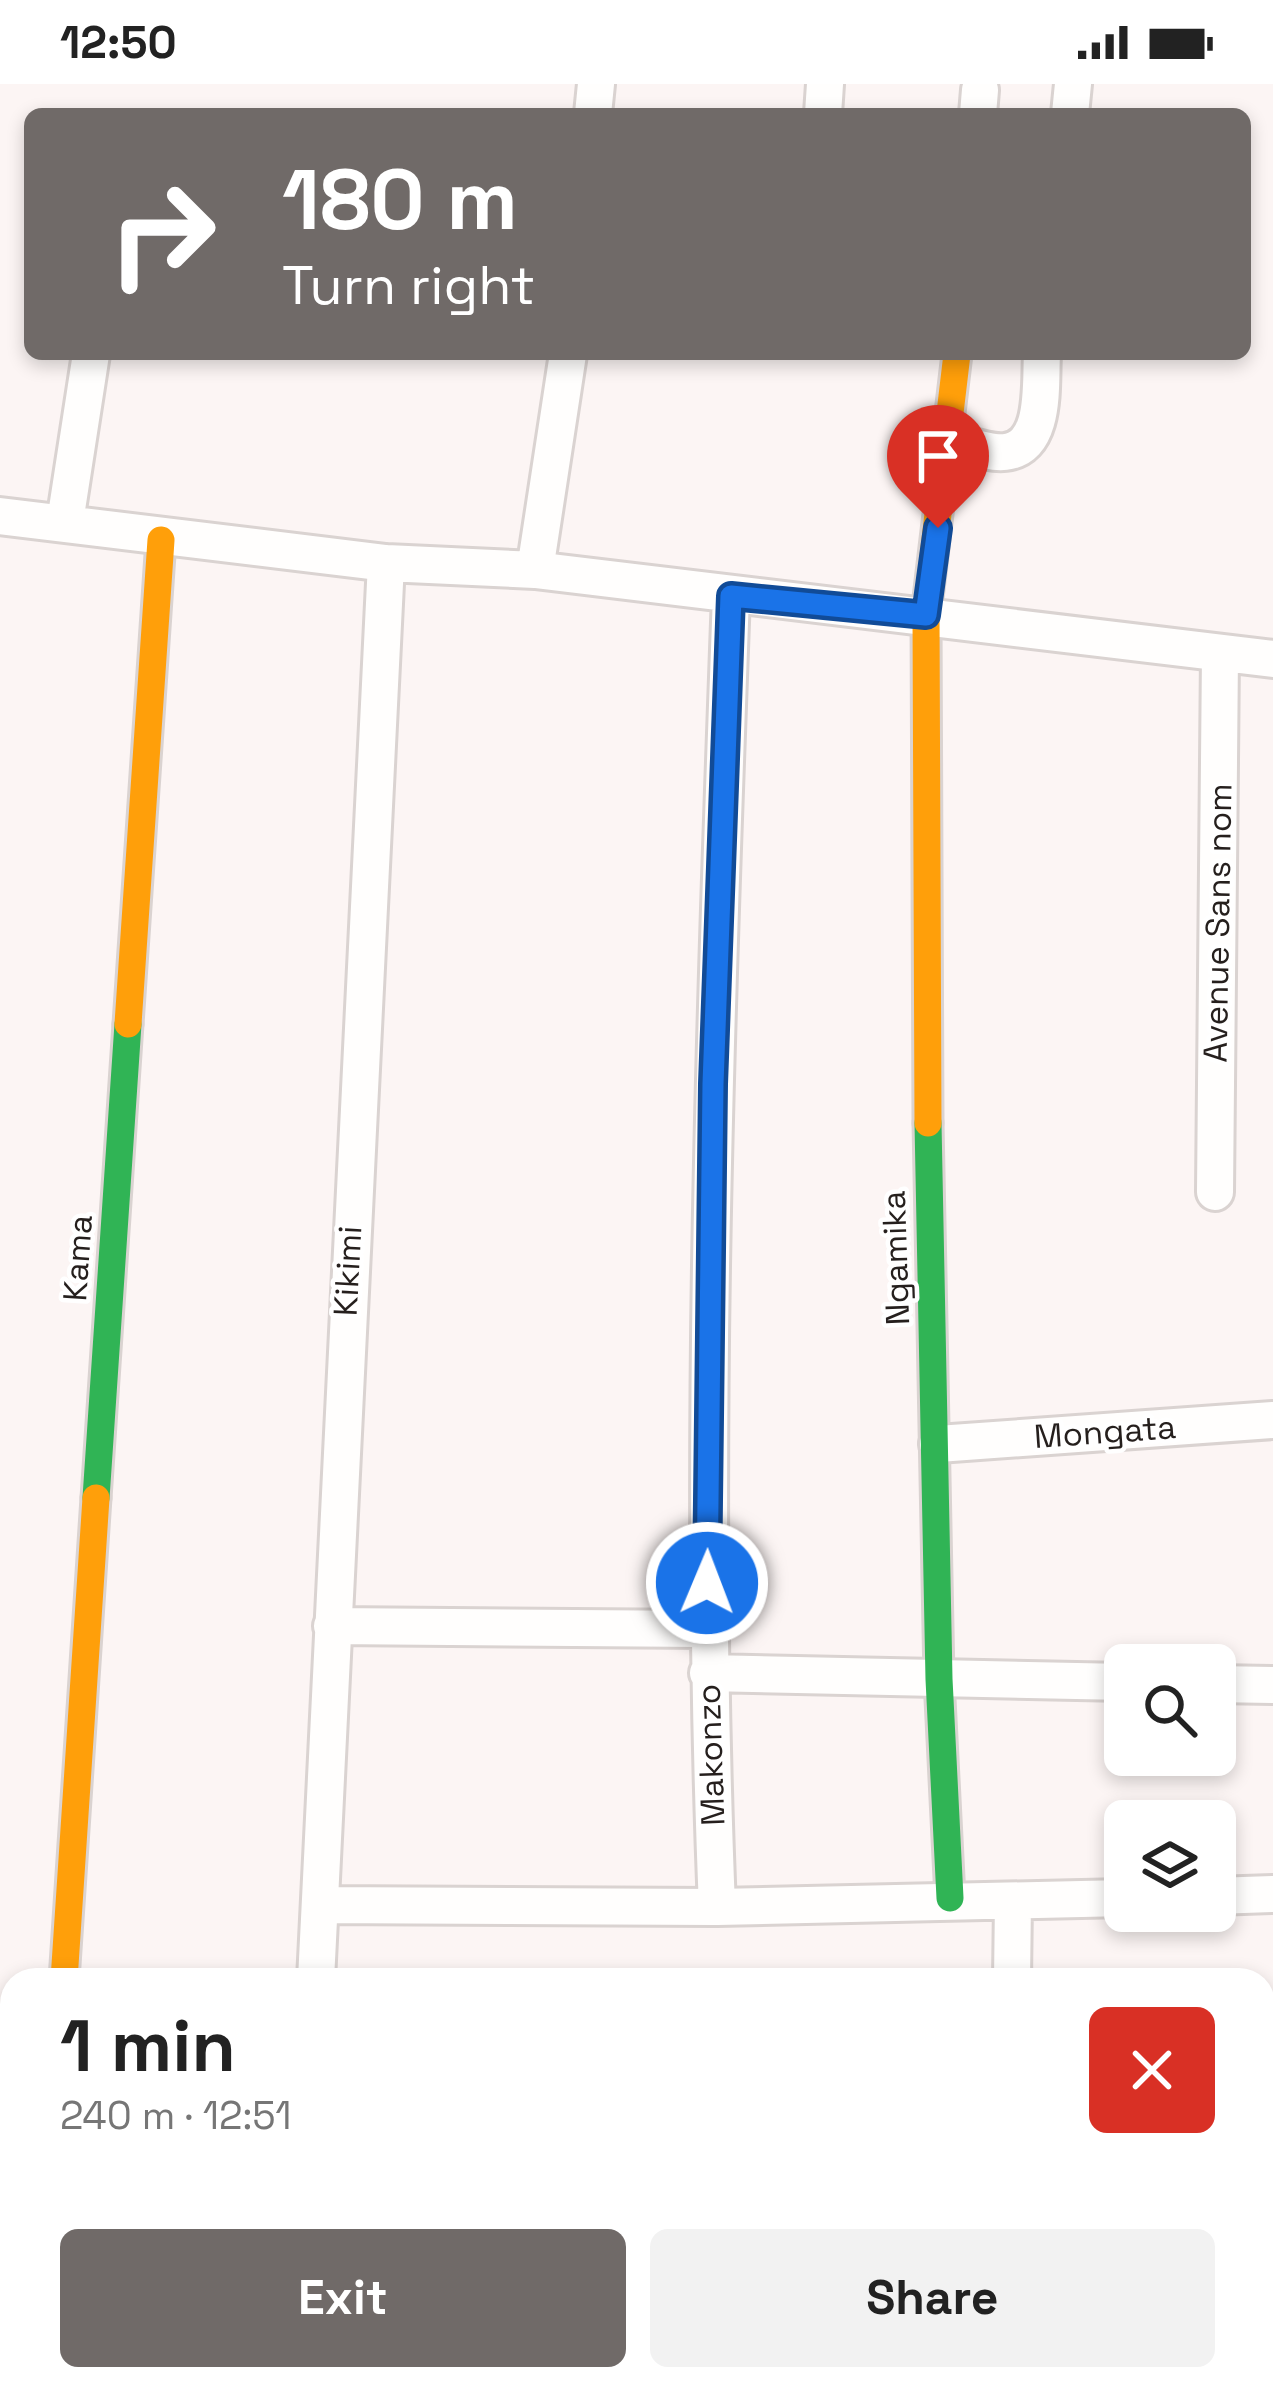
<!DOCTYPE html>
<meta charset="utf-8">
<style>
body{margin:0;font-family:"Space Grotesk",sans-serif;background:#f2f2f2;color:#222;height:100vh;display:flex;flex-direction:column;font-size:45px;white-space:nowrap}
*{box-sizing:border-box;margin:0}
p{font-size:39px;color:#767676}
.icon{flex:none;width:66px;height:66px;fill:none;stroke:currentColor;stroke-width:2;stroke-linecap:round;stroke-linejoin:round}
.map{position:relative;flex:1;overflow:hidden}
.side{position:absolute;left:0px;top:1884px;width:1275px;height:423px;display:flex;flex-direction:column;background:#fff;border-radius:36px 36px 0 0;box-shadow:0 6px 18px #0003}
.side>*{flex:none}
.hud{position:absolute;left:24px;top:24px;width:1227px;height:252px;border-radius:18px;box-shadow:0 6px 18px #0003;background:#706a68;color:#fff;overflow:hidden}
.tools{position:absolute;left:1104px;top:1560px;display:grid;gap:24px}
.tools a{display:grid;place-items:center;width:132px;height:132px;border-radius:18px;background:#fff;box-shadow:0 6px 18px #0003;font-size:60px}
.pin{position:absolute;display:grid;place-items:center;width:102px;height:102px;color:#fff;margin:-123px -51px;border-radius:50% 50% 50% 0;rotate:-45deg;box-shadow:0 0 12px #0007}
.pin .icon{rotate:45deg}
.me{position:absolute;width:132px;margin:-66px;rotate:1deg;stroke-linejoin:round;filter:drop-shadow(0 0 9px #0008)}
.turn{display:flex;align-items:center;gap:42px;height:252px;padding:0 60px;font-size:54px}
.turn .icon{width:156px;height:156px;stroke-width:2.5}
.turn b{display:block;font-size:84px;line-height:102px}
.round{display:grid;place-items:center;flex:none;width:126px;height:126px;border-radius:18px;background:#f2f2f2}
.overview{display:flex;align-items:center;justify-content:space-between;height:204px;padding:0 60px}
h1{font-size:72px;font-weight:800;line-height:90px}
.primary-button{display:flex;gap:24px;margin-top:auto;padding:24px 60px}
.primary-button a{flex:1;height:138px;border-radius:18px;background:#706a68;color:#fff;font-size:48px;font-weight:800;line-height:138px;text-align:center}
.primary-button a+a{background:#f2f2f2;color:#222}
.status{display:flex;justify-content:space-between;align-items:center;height:84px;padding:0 60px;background:#fff;direction:ltr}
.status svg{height:33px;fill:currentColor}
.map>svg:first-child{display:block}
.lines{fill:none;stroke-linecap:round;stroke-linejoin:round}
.street-casing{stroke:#dad3d1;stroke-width:42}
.fast-casing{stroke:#dad3d1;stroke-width:33}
.slow-casing{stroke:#dad3d1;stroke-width:33}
.street{stroke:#fffefd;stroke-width:36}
.fast{stroke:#30b455;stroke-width:27}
.slow{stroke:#ff9f0a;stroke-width:27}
.route-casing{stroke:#114b97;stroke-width:30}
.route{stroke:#1a73e8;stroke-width:21}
.labels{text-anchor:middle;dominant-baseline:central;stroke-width:9;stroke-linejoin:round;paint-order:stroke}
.street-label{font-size:33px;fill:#251f1d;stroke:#fff}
</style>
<div class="status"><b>12:50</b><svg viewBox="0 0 49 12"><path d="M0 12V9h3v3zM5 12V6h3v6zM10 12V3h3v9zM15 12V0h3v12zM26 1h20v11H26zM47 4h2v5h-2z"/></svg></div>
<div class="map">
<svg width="1273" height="2305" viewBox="0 0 1273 2305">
<rect width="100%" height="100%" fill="#fcf5f4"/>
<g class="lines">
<g class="street-casing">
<path id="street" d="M593 30 596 0
M823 30 825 0
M978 30 980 6
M1070 30 1073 0
M949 357C965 360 989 370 1005 368 1047 363 1040 300 1042 270
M0 432 386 479 535 486 1273 575
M65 438 91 270
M535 486 568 270
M1215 1108 1220 570
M938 1360 1273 1336
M332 1542 707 1545
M708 1589 1125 1598
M1215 1600 1273 1601
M1215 1812 1273 1810
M320 1821 717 1823 1125 1814
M717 1823C699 1386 715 949 731 511
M316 1896 386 479
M1012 1896 1013 1817
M0 2017H12
M1263 2048H1273
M1263 2179 1273 2180
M0 2243H12"/>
</g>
<g class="fast-casing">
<path id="fast" d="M928 1039 939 1595 950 1814
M96 1414 128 940"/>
</g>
<g class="slow-casing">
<path id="slow" d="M128 940 161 456
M928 1039 926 531 957 270
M64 1896 96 1414"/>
</g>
<use href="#street" class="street"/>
<use href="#fast" class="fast"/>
<use href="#slow" class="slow"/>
</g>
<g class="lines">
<g class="route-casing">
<path id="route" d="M707 1499 713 1000 731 512 926 531 938 444"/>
</g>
<use href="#route" class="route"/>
</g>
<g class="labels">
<g class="street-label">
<text transform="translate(1218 839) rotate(-89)">Avenue Sans nom</text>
<text transform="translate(78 1174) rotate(-86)">Kama</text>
<text transform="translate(896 1174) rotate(-92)">Ngamika</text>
<text transform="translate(348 1187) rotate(-87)">Kikimi</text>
<text transform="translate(1105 1348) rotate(-4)">Mongata</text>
<text transform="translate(711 1671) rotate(-92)">Makonzo</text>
</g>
</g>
</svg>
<div class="tools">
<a><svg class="icon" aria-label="search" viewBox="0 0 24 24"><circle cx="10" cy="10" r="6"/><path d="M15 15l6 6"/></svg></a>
<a><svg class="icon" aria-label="layers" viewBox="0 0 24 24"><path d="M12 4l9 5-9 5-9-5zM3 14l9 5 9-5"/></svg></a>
</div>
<div class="pin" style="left:938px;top:444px;background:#d93025"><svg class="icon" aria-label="arrive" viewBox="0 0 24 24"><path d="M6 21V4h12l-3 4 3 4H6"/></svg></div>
<svg class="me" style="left:707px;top:1499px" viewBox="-20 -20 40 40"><circle r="17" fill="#1a73e8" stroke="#fff" stroke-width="3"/><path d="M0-11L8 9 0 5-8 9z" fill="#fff"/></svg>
<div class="hud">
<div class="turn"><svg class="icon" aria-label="right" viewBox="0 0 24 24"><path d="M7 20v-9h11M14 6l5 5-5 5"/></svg><div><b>180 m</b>Turn right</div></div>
</div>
<section class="side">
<div class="overview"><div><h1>1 min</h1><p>240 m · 12:51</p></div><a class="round" style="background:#d93025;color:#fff"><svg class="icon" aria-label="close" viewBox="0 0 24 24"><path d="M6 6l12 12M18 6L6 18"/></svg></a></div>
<div class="primary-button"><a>Exit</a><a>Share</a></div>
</section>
</div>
